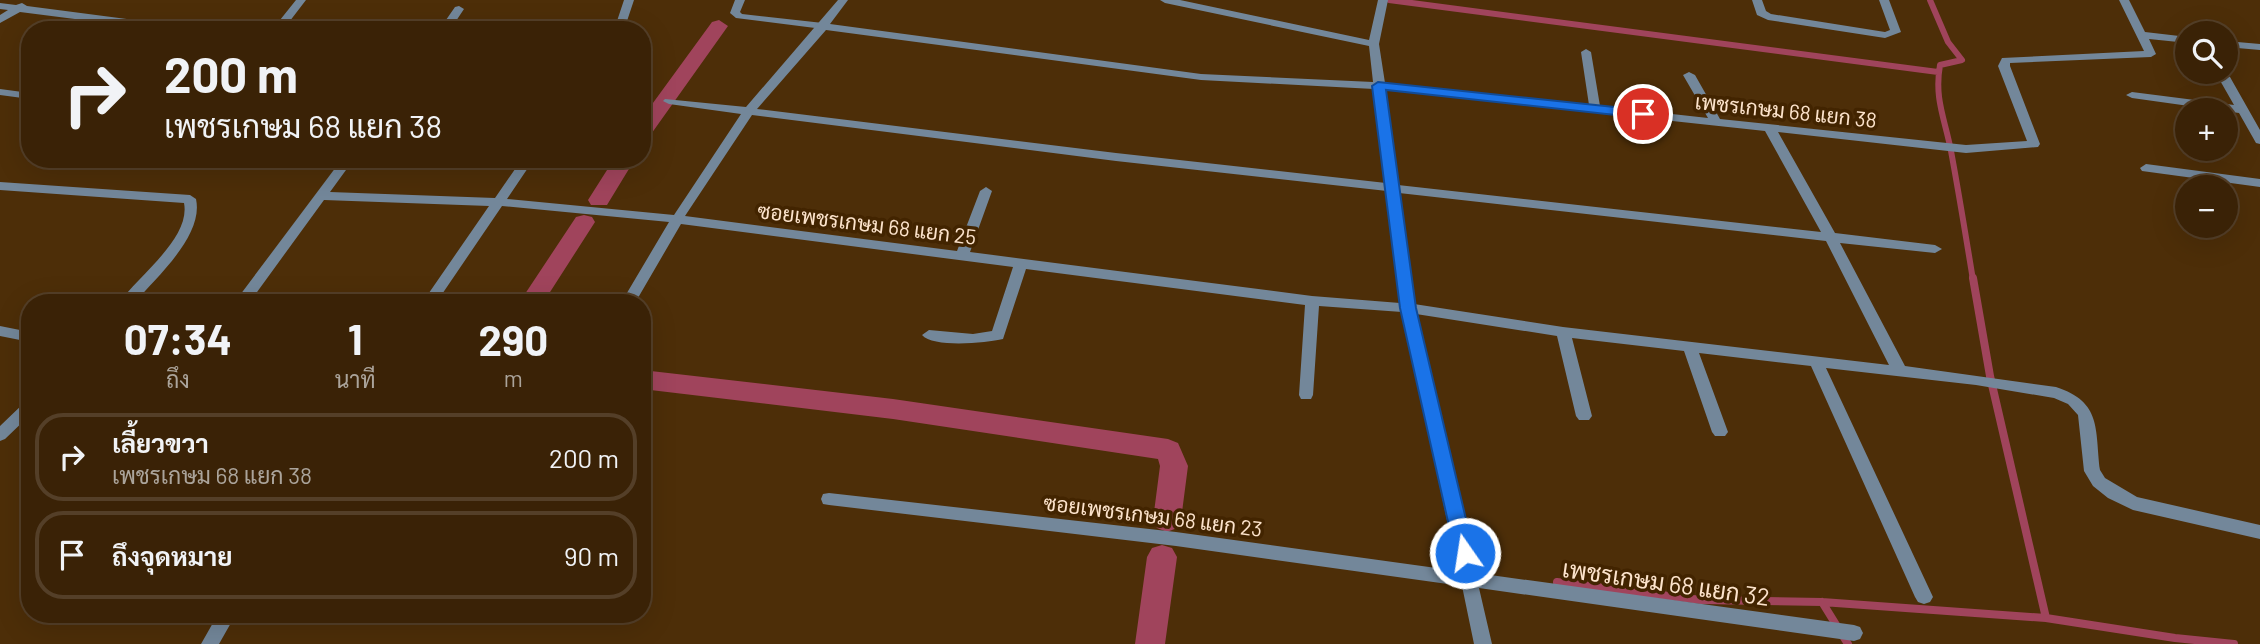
<!DOCTYPE html>
<html lang="th">
<meta charset="utf-8">
<style>
body{margin:0;font-family:Barlow,Sarabun,sans-serif;background:#412a10;color:#f1f3f6;height:100vh;display:flex;flex-direction:column;font-size:26px;white-space:nowrap}
*{box-sizing:border-box;margin:0}
p{font-size:23px;color:#aba49b}
.icon{flex:none;width:38px;height:38px;fill:none;stroke:currentColor;stroke-width:2;stroke-linecap:round;stroke-linejoin:round}
.map{position:relative;flex:1;overflow:hidden}
.side{position:absolute;left:21px;top:294px;width:630px;height:329px;display:flex;flex-direction:column;background:#3a2206;border-radius:28px;box-shadow:0 7px 28px #0002,0 0 0 2px #543f28}
.side>*{flex:none}
.hud{position:absolute;left:21px;top:21px;width:630px;height:147px;border-radius:28px;box-shadow:0 7px 28px #0002,0 0 0 2px #543f28;background:#3a2206;color:#f1f3f6;overflow:hidden}
.fabs{position:absolute;left:2175px;top:21px;display:grid;gap:14px}
.fabs a{display:grid;place-items:center;width:63px;height:63px;border-radius:50%;background:#3a2206;box-shadow:0 7px 28px #0002,0 0 0 2px #543f28;font-size:35px}
.pin{position:absolute;display:grid;place-items:center;width:60px;height:60px;color:#fff;margin:-30px;border:4px solid #fff;border-radius:50%;box-shadow:0 2px 7px #0007}
.me{position:absolute;width:77px;margin:-38px;rotate:347deg;stroke-linejoin:round;filter:drop-shadow(0 0 5px #0008)}
.turn{display:flex;align-items:center;gap:24px;height:147px;padding:0 28px;font-size:32px}
.turn .icon{width:91px;height:91px;stroke-width:2.5}
.turn b{display:block;font-size:49px;line-height:60px}
.eta{display:flex;justify-content:space-evenly;align-items:center;height:119px;text-align:center}
.eta b{font-size:42px;font-weight:700;line-height:49px}
ul{padding:0;list-style:none}
li{display:flex;align-items:center;gap:21px;height:88px;margin:0 14px 10px;padding:0 14px;border:4px solid #543f28;border-radius:28px}
li div{flex:1}
li b{display:block;font-size:26px}
li em{font-style:normal}
.map>svg:first-child{display:block}
.lines{fill:none;stroke-linecap:round;stroke-linejoin:round}
.stream-far1{stroke:#a0445c;stroke-width:6}
.stream{stroke:#a0445c;stroke-width:8}
.canal{fill:#a0445c;fill-rule:evenodd}
.lane{fill:#73879a;fill-rule:evenodd}
.street{fill:#73879a;fill-rule:evenodd}
.route{fill:#1a73e8;stroke:#114b97;stroke-width:2}
.labels{text-anchor:middle;dominant-baseline:central;stroke-width:7;stroke-linejoin:round;paint-order:stroke}
.street-label{font-size:21px;fill:#fce3cb;stroke:#422400}
.near-street-label{font-size:24px;fill:#fce3cb;stroke:#422400}
</style>
<div class="map">
<svg width="2260" height="644" viewBox="0 0 2260 644">
<rect width="100%" height="100%" fill="#4d2e08"/>
<g class="lines">
<path class="stream-far1" d="M1389 0 1938 72
M1930 0 1948 42 1962 60 1940 65C1934 99 1945 119 1951 151 1959 194 1966 237 1973 280"/>
<path class="stream" d="M1973 278 1990 376 2046 618
M1557 582 1701 600 1822 602 2046 618 2175 638 2234 644
M1822 602 1848 644"/>
<path class="canal" d="M719 20 728 26 649 137 642 139V118L712 22Z
M614 159H635L607 205H591L588 200Z
M584 215 592 217 595 222 543 303H519L576 217Z
M642 370 893 399 1168 439 1178 443 1188 466 1181 520 1177 528 1167 532 1157 528 1153 520 1160 466 1158 459 893 419 642 389Z
M1162 545 1172 548 1177 557 1165 644H1135L1147 557 1152 548Z"/>
<path class="lane" d="M735 0H745L740 12 742 14 823 23 828 26 823 29 736 18 730 13Z"/>
<path class="street" d="M296 0H306L283 30H272Z
M624 0H634L624 30H614Z
M838 0H848L830 24 1201 74 1373 82 1369 46 1165 3 1160 0H1180L1369 40 1378 0H1388L1379 44 1385 83 1589 105 1581 52 1586 49 1591 52 1600 106 1708 118 1683 75 1689 72 1695 75 1720 119 1966 145 2027 141 1998 66 2002 58 2144 51 2119 0H2129L2145 32 2188 37V43L2149 39 2156 54 2151 57 2010 63V66L2040 144 2038 147 1966 153 1778 132 1835 233 1935 245 1942 249 1935 253 1840 243 1905 366 2056 387C2102 402 2095 429 2100 470L2105 478 2137 497 2260 525V539L2133 510 2108 498 2093 486 2084 471 2078 415 2068 404 2054 398 1976 385 1826 368 1933 597 1930 602 1924 604 1918 602 1915 597 1811 366 1699 353 1728 432 1725 436H1715L1712 432 1684 351 1572 338 1592 416 1589 420H1579L1576 416 1557 336 1416 314 1476 573 1854 625 1860 627 1863 633 1860 639 1854 641 1479 588 1492 644H1474L1462 586 1176 546 829 505 823 504 821 499 823 494 829 493 1176 532 1458 571 1402 312 1319 306 1313 395 1311 399H1301L1299 395 1305 305 1026 269 1003 339C986 343 933 348 922 335L929 330 973 334 992 331 1013 267 681 224 635 303H621L669 222 502 206 436 303H422L489 206 324 200 249 303H234L342 159H354L330 192 495 198 522 159H534L507 199 674 215 741 114 669 104 663 101 665 99 746 107ZM826 30 1201 80 1374 89 1386 183 1116 153 757 109ZM1386 90 1765 131 1821 232 1398 185ZM752 115 1116 161 1387 191 1400 303 1312 296 970 252 992 191 986 187 980 191 957 251 685 216ZM1399 193 1826 241 1889 365 1563 327 1414 304Z
M1752 0H1762L1766 11 1771 14 1885 32 1890 30 1879 0H1889L1901 32 1885 38 1768 20 1757 15Z
M0 3 16 5 22 3 27 6 188 27 193 30H161L20 12 0 23V15L8 10 0 9Z
M459 6 464 9 450 30H439L455 7Z
M2226 41 2260 44V50L2226 47Z
M2224 74 2230 77 2260 130V144L2256 143 2239 113 2132 98 2126 95 2132 92 2234 105 2218 77Z
M0 89 30 93V99L0 95Z
M167 159H180L173 168 169 169 163 165Z
M2146 164 2260 179V187L2142 171 2140 168Z
M0 182 190 195 196 199C204 235 157 277 134 303H119C138 276 191 238 184 203L0 190Z
M0 326 30 332V342L0 336Z
M30 400V415L5 439 0 441V426L25 402Z
M218 614H236L219 644H201Z"/>
</g>
<path class="route" d="M1378 82 1643 110 1650 114 1643 118 1386 90 1416 308 1474 553 1471 558 1465 561 1458 558 1455 553 1400 308 1372 86Z"/>
<g class="labels">
<g class="street-label">
<text transform="translate(1786 110) rotate(6)">เพชรเกษม 68 แยก 38</text>
<text transform="translate(867 223) rotate(7)">ซอยเพชรเกษม 68 แยก 25</text>
<text transform="translate(1153 515) rotate(7)">ซอยเพชรเกษม 68 แยก 23</text>
</g>
<g class="near-street-label">
<text transform="translate(1666 582) rotate(8)">เพชรเกษม 68 แยก 32</text>
</g>
</g>
</svg>
<div class="fabs">
<a><svg class="icon" aria-label="search" viewBox="0 0 24 24"><circle cx="10" cy="10" r="6"/><path d="M15 15l6 6"/></svg></a>
<a>+</a>
<a>−</a>
</div>
<div class="pin" style="left:1643px;top:114px;background:#d93025"><svg class="icon" aria-label="arrive" viewBox="0 0 24 24"><path d="M6 21V4h12l-3 4 3 4H6"/></svg></div>
<svg class="me" style="left:1465px;top:553px" viewBox="-20 -20 40 40"><circle r="17" fill="#1a73e8" stroke="#fff" stroke-width="3"/><path d="M0-11L8 9 0 5-8 9z" fill="#fff"/></svg>
<div class="hud">
<div class="turn"><svg class="icon" aria-label="right" viewBox="0 0 24 24"><path d="M7 20v-9h11M14 6l5 5-5 5"/></svg><div><b>200 m</b>เพชรเกษม 68 แยก 38</div></div>
</div>
<section class="side">
<div class="eta">
<div><b>07:34</b><p>ถึง</p></div>
<div><b>1</b><p>นาที</p></div>
<div><b>290</b><p>m</p></div>
</div>
<ul>
<li><svg class="icon" aria-label="right" viewBox="0 0 24 24"><path d="M7 20v-9h11M14 6l5 5-5 5"/></svg><div><b>เลี้ยวขวา</b><p>เพชรเกษม 68 แยก 38</p></div><em>200 m</em></li>
<li><svg class="icon" aria-label="arrive" viewBox="0 0 24 24"><path d="M6 21V4h12l-3 4 3 4H6"/></svg><div><b>ถึงจุดหมาย</b></div><em>90 m</em></li>
</ul>
</section>
</div>
